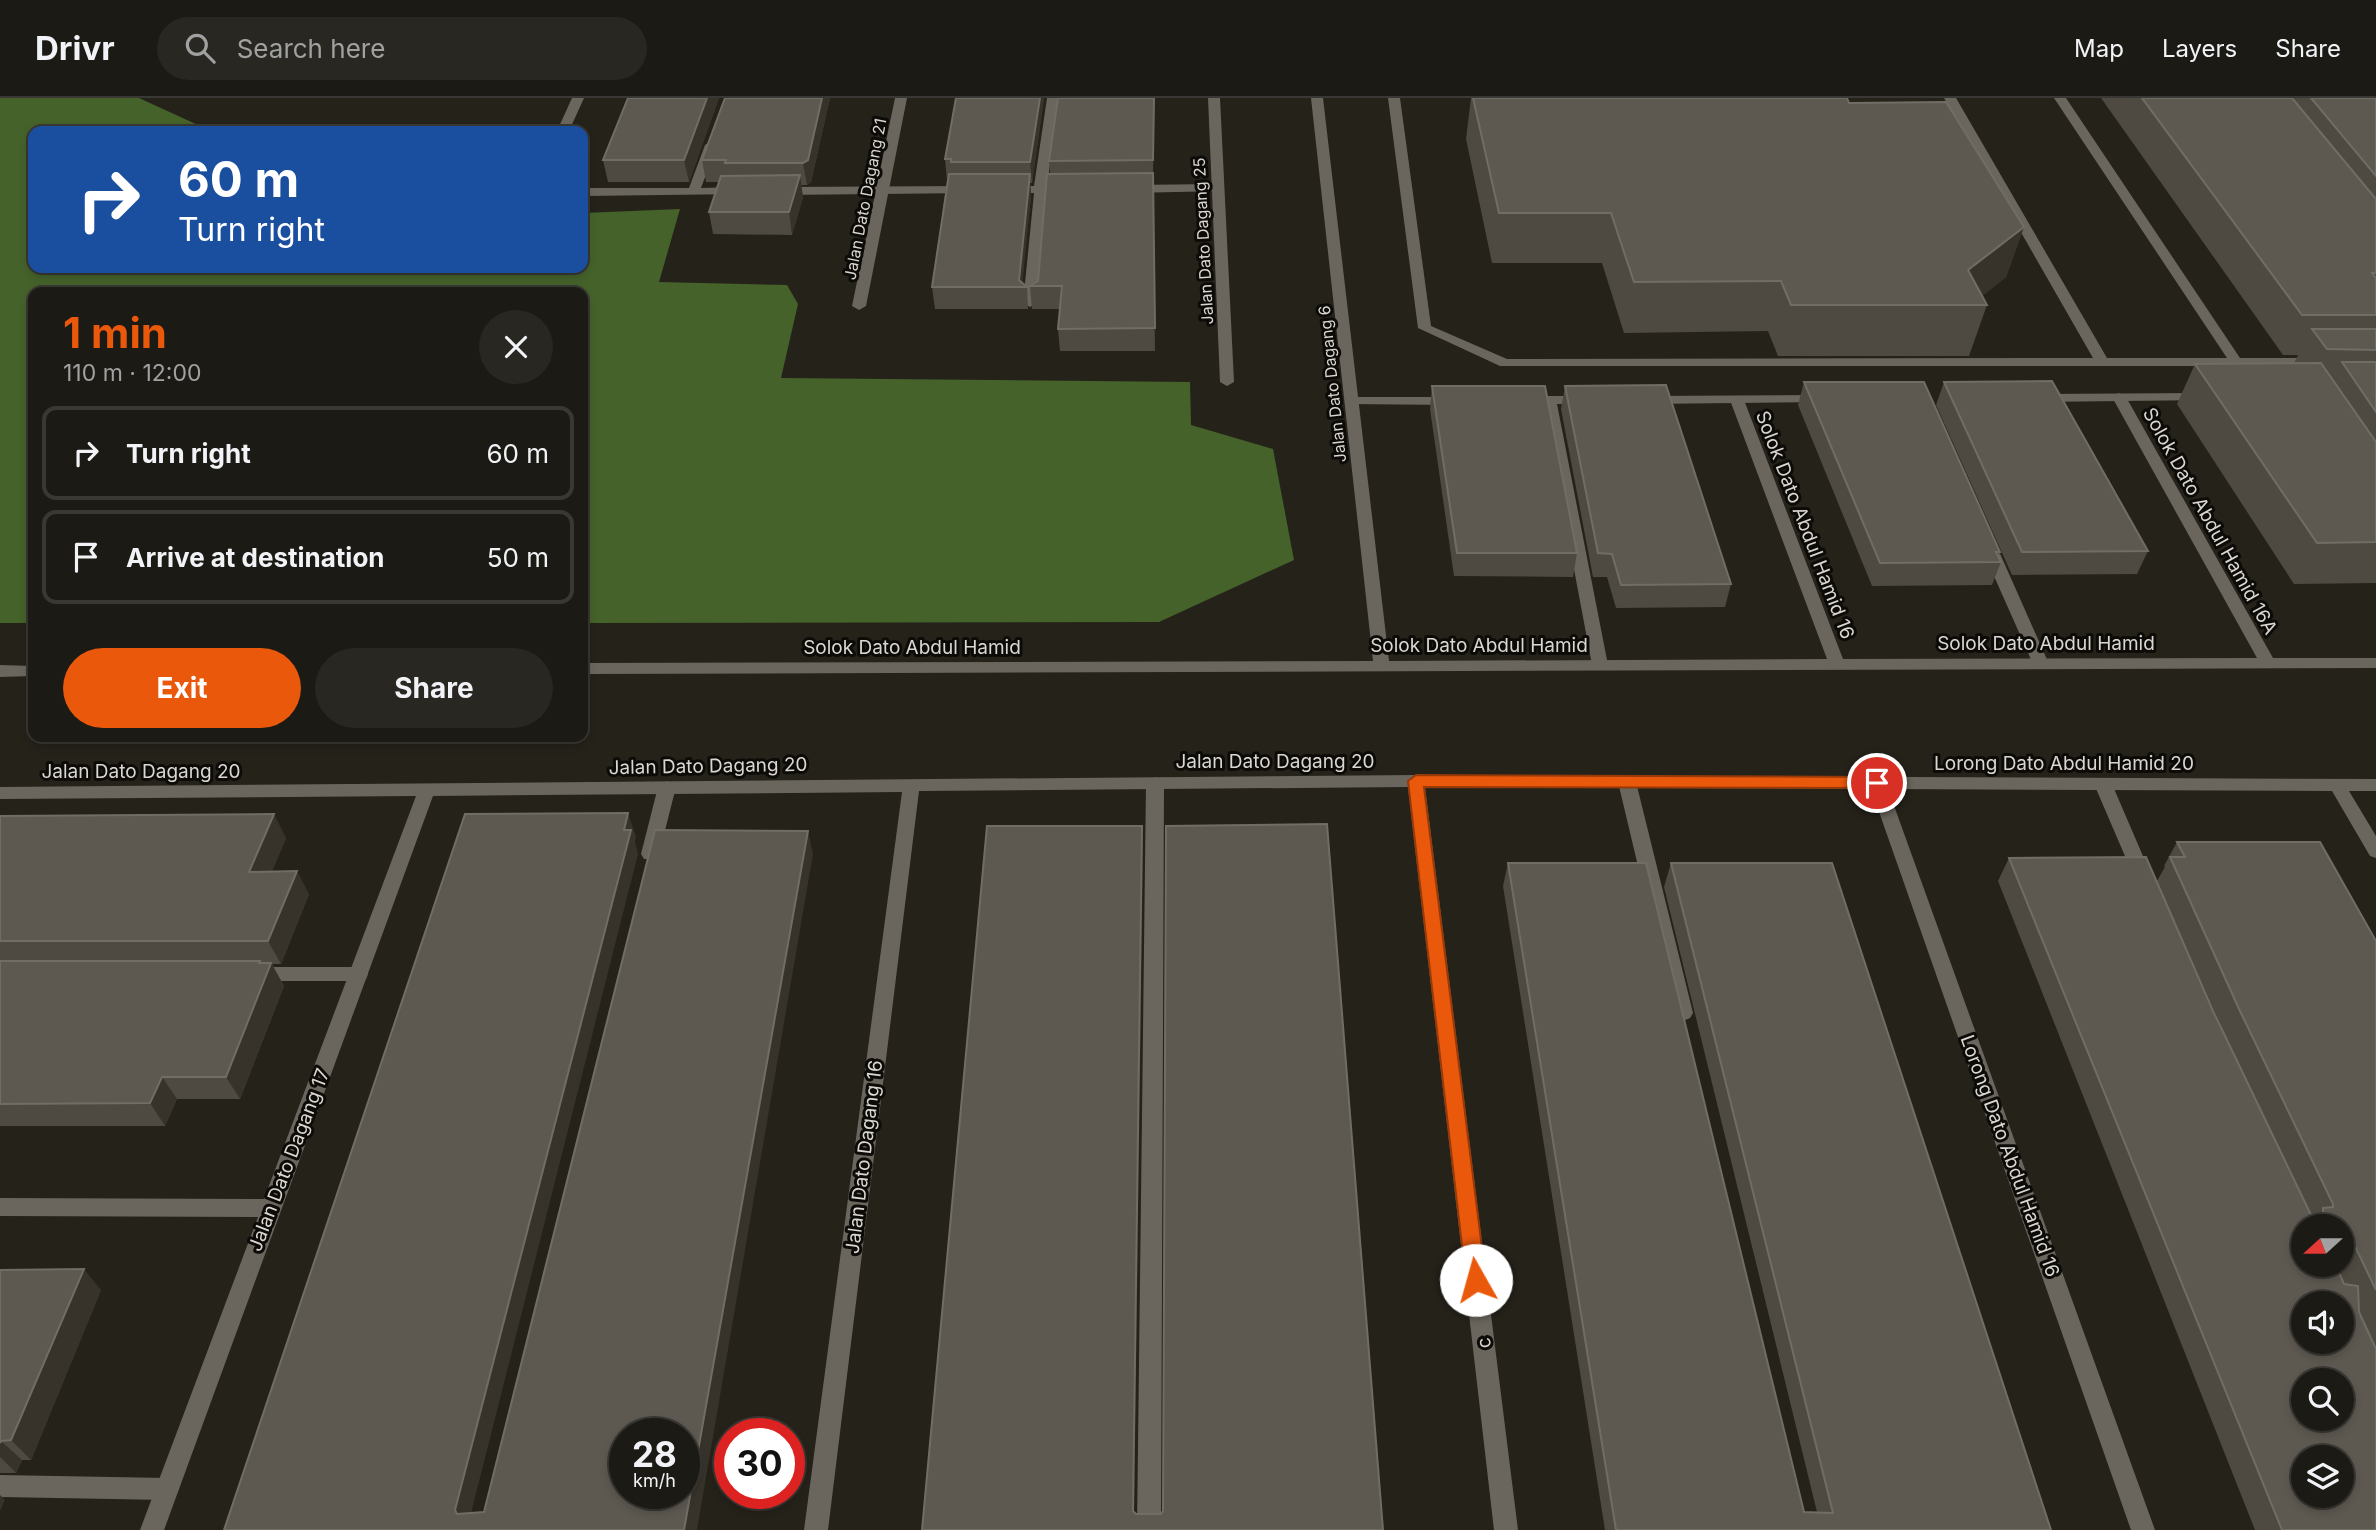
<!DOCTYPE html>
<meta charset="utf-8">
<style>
body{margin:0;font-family:Inter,sans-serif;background:#292722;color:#f1f3f6;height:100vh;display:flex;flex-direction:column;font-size:26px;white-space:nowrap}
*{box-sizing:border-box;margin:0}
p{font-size:23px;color:#a0a1a0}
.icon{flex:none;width:38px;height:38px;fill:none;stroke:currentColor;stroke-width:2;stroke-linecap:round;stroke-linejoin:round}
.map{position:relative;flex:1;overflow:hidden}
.sheet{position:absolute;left:28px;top:189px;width:560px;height:455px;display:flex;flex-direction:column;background:#1c1a14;border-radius:14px;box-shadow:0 4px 10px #0003,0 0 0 2px #3a3834}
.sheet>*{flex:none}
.top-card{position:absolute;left:28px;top:28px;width:560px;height:147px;border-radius:14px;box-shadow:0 4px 10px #0003,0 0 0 2px #3a3834;background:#1a4fa0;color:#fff;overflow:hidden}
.needle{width:46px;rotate:249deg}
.controls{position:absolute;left:2291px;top:1116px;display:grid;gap:14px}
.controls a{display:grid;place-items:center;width:63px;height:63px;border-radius:50%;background:#1c1a14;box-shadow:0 4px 10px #0003,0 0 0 2px #3a3834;font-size:35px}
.speed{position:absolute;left:609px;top:1320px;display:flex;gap:14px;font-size:35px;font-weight:700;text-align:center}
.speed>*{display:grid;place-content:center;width:91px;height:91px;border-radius:50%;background:#1c1a14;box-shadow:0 4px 10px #0003,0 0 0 2px #3a3834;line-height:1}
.speed small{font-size:18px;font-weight:400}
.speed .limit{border:10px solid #d22;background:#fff;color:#111}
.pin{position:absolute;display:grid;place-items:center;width:60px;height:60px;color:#fff;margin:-30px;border:4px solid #fff;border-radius:50%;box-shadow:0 2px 7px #0007}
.me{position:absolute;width:77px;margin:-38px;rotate:353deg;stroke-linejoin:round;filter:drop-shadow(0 0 5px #0008)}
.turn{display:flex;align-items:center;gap:24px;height:147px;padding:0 35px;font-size:32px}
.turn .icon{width:91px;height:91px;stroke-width:2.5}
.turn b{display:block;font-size:49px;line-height:60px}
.round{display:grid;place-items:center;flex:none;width:74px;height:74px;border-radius:37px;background:#292722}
.head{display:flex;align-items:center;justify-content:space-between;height:119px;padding:0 35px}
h1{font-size:42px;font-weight:700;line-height:52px;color:#ea580c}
.button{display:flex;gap:14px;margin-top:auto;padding:14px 35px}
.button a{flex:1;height:80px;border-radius:42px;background:#ea580c;color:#fff;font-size:28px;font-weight:700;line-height:80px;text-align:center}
.button a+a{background:#292722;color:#f1f3f6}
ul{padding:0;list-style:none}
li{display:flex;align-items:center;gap:21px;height:94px;margin:0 14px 10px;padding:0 21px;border:4px solid #3a3834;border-radius:14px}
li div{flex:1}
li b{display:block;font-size:26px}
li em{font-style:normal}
header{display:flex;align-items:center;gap:42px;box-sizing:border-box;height:98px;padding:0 35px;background:#1c1a14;border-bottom:2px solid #3a3834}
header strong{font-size:33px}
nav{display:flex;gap:38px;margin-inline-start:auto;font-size:24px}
.search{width:490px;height:63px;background:#292722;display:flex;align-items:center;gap:18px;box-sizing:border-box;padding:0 24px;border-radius:38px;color:#a0a1a0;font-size:26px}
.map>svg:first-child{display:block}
.forest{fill:#45622b}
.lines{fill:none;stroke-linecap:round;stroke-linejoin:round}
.lane{fill:#6b665d;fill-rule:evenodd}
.street{fill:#6b665d;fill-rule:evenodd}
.wall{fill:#4e4a41;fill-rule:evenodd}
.shaded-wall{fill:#37332b}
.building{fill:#5d5951;stroke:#706d65;stroke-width:2;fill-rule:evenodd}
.route{fill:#ea580c;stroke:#983908;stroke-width:2}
.labels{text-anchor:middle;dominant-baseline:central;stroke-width:6;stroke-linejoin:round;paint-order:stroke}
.far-street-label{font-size:16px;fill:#dad7d2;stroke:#0d0b08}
.street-label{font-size:19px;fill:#dad7d2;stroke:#0d0b08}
</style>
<header>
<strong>Drivr</strong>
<div class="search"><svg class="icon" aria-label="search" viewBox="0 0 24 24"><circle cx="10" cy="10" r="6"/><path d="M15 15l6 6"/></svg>Search here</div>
<nav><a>Map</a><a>Layers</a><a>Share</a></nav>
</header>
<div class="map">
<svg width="2376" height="1432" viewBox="0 0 2376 1432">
<rect width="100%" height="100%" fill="#25221a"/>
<path class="forest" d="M0 0H139L211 33H33V170H583V115L680 111 659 184 787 187 798 206 781 280 1190 284 1191 327 1273 351 1294 462 1159 524 583 525V194H33V525H0Z"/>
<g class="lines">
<path class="lane" d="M1047 0H1059L1047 88 1068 87 1074 91 1068 95H1046L1037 205 1030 209 1023 205 1034 95 1008 96 1002 92 1008 88H1034Z
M1388 0H1400L1431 228 1507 261 2093 260 1944 0H1956L2107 260H2227L2054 0H2066L2240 260H2317L2324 264 2317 268H1500L1418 230Z
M711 43 717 47 701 90 739 89 745 93 743 96 583 98V90H689L705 47Z
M1218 86 1222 87V93L1131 95 1125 91 1131 87Z
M970 88 976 92 974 95 781 97 775 93 781 89Z
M2203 295 2208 296V302L2038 304 2031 300 2038 296Z
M1821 297 1828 301 1826 304 1646 306 1639 302 1646 298Z
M1524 298H1587L1594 302 1587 306H1557L1608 567 1606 571 1600 572 1592 567 1543 306 1519 305 1517 302Z
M1352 299H1454L1461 303 1454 307 1347 306V300Z
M1990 446 1998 451 2049 566 2047 570H2035L2033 566 1982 451Z
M1627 678 1636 684 1693 915 1690 920 1683 923 1676 920 1673 915 1618 684Z
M1155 679 1164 685 1161 1432H1137L1146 685Z
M2103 680 2112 686 2152 779 2149 784H2137L2134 779 2094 686Z
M667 683 676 689 659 756 656 761H644L641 756 658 689Z
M255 869H359L366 871 368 876 366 881 359 883H255L248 881 246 876 248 871Z
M0 1377 167 1380 175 1383 179 1391 175 1399 167 1402 0 1399Z"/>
<path class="street" d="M572 0H584L569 33H557Z
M895 0H907L866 208 859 212 852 208Z
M1208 0H1220L1234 284 1227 288 1220 284Z
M1311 0H1323L1389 563 1827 561 1730 302 1737 298 1744 302 1843 561 2257 560 2112 299 2119 295 2126 299 2273 560H2376V570L583 576V565L1373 563Z
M0 567 33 568V578L0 579Z
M1416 677 2376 681V693H2349L2376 738V760L2370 758 2332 693 1888 691 2155 1432H2131L1871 691 1425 689 1518 1432H1494L1408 689 919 693 828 1432H804L902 694 433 698 164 1432H140L258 1119 0 1118V1100L264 1101 416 698 0 701V689Z"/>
</g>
<path class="wall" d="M628 0H719L689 84H608L603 62Z
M725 0H830L811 84 807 87H801L803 99 792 137 713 136 709 114 719 84H706L702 62Z
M956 0H1044L1032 85H1030L1031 98 1022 185 1027 189 1028 211H935L932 189 947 82 945 61Z
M1154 0 1153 84 1155 253H1060L1058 231 1060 211H1032L1030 188 1038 183 1050 76 1049 63Z
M1471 0H1847L1849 5 2024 129 2006 179 1982 198 1987 207 1969 258H1778L1768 233 1624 235 1602 165H1492L1466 41Z
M2101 0H2376V485L2294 486 2177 306 2195 266 2294 265 2298 257H2283Z
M1804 284 2000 454 1998 459 2001 464 1992 487 1872 488 1798 307Z
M1944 284 2148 453 2137 476 2012 477 1936 307Z
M1432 288 1577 455 1573 479 1454 478 1430 311Z
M1565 288 1731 486 1725 509 1616 510 1607 479H1593L1561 311Z
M0 718 286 740 272 773 309 796 281 866H272L284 888 240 1001H177L165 1028H0Z
M2177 744 2376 843V1432H2255L1998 783 2009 760 2214 915 2227 942 2157 783 2165 769 2164 768ZM2342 1129V1167H2303Z
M1508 765 1804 1414H1817L1664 789 1671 765 2051 1432H1605L1503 788Z
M0 1172 101 1192 31 1362H22L16 1375H0Z"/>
<path class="shaded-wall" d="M707 0H719L689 84 684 62Z
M822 0H830L811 84 807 87 803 65Z
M1040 0H1044L1032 85 1030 64Z
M1030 76 1031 98 1022 189 1019 182Z
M800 77 803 99 792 137 789 114Z
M2024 129 2006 179 1971 207 1968 172Z
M628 715 636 739 635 743 638 756 467 1431 455 1412Z
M274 716 286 740 262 797 249 774Z
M1142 728 1143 751 1134 1432 1133 1413Z
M808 733 813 756 697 1432H684Z
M297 773 309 796 281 866 268 843Z
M260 863 267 875 271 865 284 888 240 1001 226 979Z
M162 979 177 1001 165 1028 150 1005Z
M84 1171 101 1192 31 1362 11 1342Z
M1 1343 22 1362 16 1375 0 1359V1345Z
M0 1397 5 1402 0 1413Z"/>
<path class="building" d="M628 0H707L684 62H603Z
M725 0H822L808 62 803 65H725L726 62H702Z
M956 0H1040L1030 64H951V61H945Z
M1058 0H1154L1153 62 1049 63Z
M1473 0H1847L1849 5 1946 4 2024 129 1968 172 1987 207H1791L1781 183 1634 184 1611 115H1499Z
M2142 0H2292L2376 101V175H2372L2376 180V217H2302Z
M2311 0H2376V78Z
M1153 75 1155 230 1058 231 1062 188H1030L1038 183 1047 76Z
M949 76H1030L1019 182 1027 189H932Z
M800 77 789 114H709L721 78Z
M2312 231H2376V252L2327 251Z
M2342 264H2376V314Z
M2321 265 2376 344V444L2317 445 2195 266Z
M2052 283 2148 453 2022 454 1944 284Z
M1804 284H1924L2000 454H1996L2001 464 1880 465Z
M1666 287 1731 486 1621 487 1612 456 1598 455 1565 288Z
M1432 288H1545L1577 455H1457Z
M628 715 624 732H631L455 1412 457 1416 484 1414 655 732 808 733 684 1432H224L465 716ZM625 1335H684V1395H625Z
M274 716 249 774 297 773 268 843H0V718Z
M1327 726 1383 1432H922L987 728H1142L1133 1413 1136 1416H1161L1163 1413 1166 728Z
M2177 744H2320L2376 843V1192L2353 1144 2342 1145V1129H2303V1167H2336L2344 1186 2358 1188 2359 1214 2376 1251V1432H2282L2009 760 2146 759 2214 915 2311 1117 2320 1120 2323 1117V1110L2333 1109V1106L2240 913 2170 759H2185ZM2303 1206H2342V1244H2303ZM2303 1283H2342V1321H2303ZM2303 1360H2342V1398H2303Z
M1508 765H1646L1804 1414 1833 1415 1671 765H1832L2051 1432H1616Z
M0 863H260L259 865H271L226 979H162L150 1005 0 1006Z
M84 1171 11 1342 1 1343 0 1345V1172Z"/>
<path class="route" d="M1416 677 1877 679 1884 685 1877 690 1424 689 1486 1182 1483 1189 1476 1191 1469 1189 1466 1182 1408 683Z"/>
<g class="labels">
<g class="far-street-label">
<text transform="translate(865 101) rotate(-79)">Jalan Dato Dagang 21</text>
<text transform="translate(1203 143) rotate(-93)">Jalan Dato Dagang 25</text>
<text transform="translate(1332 286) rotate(-96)">Jalan Dato Dagang 6</text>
</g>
<g class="street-label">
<text transform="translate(2210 423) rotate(61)">Solok Dato Abdul Hamid 16A</text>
<text transform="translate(1805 427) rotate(69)">Solok Dato Abdul Hamid 16</text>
<text x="2046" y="545">Solok Dato Abdul Hamid</text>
<text x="1479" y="547">Solok Dato Abdul Hamid</text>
<text x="912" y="549">Solok Dato Abdul Hamid</text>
<text x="1275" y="663">Jalan Dato Dagang 20</text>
<text x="2064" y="665">Lorong Dato Abdul Hamid 20</text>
<text transform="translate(708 668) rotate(-1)">Jalan Dato Dagang 20</text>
<text x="141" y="673">Jalan Dato Dagang 20</text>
<text transform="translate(2010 1058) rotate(70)">Lorong Dato Abdul Hamid 16</text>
<text transform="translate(864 1059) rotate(-83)">Jalan Dato Dagang 16</text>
<text transform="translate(289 1062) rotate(-69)">Jalan Dato Dagang 17</text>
<text transform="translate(1484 1245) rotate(-97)">c</text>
</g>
</g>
</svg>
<div class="controls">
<a><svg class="needle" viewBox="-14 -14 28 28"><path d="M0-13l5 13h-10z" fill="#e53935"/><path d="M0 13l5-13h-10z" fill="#a0a1a0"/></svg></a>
<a><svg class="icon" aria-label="sound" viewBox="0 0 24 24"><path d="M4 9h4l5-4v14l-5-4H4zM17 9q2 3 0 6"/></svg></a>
<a><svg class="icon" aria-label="search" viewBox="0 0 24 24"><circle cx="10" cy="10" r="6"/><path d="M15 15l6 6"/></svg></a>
<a><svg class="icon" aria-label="layers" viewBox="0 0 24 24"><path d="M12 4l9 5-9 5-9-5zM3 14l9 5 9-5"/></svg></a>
</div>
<div class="speed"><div>28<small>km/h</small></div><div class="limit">30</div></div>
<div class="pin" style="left:1877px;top:685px;background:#d93025"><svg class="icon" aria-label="arrive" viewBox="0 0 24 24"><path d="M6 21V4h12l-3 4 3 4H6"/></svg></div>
<svg class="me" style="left:1476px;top:1182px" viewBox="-20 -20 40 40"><circle r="19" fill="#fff"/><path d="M0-13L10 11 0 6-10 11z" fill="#ea580c"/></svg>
<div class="top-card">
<div class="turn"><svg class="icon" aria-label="right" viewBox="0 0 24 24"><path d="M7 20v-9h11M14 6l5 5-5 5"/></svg><div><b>60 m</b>Turn right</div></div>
</div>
<section class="sheet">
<div class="head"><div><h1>1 min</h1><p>110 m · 12:00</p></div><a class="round"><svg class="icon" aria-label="close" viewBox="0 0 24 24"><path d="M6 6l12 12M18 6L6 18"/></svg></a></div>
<ul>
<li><svg class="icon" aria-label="right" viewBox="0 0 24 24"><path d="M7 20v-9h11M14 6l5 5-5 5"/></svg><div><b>Turn right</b></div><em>60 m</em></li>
<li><svg class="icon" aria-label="arrive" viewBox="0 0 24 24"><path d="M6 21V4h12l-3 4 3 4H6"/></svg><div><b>Arrive at destination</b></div><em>50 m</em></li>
</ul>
<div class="button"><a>Exit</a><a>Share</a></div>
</section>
</div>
